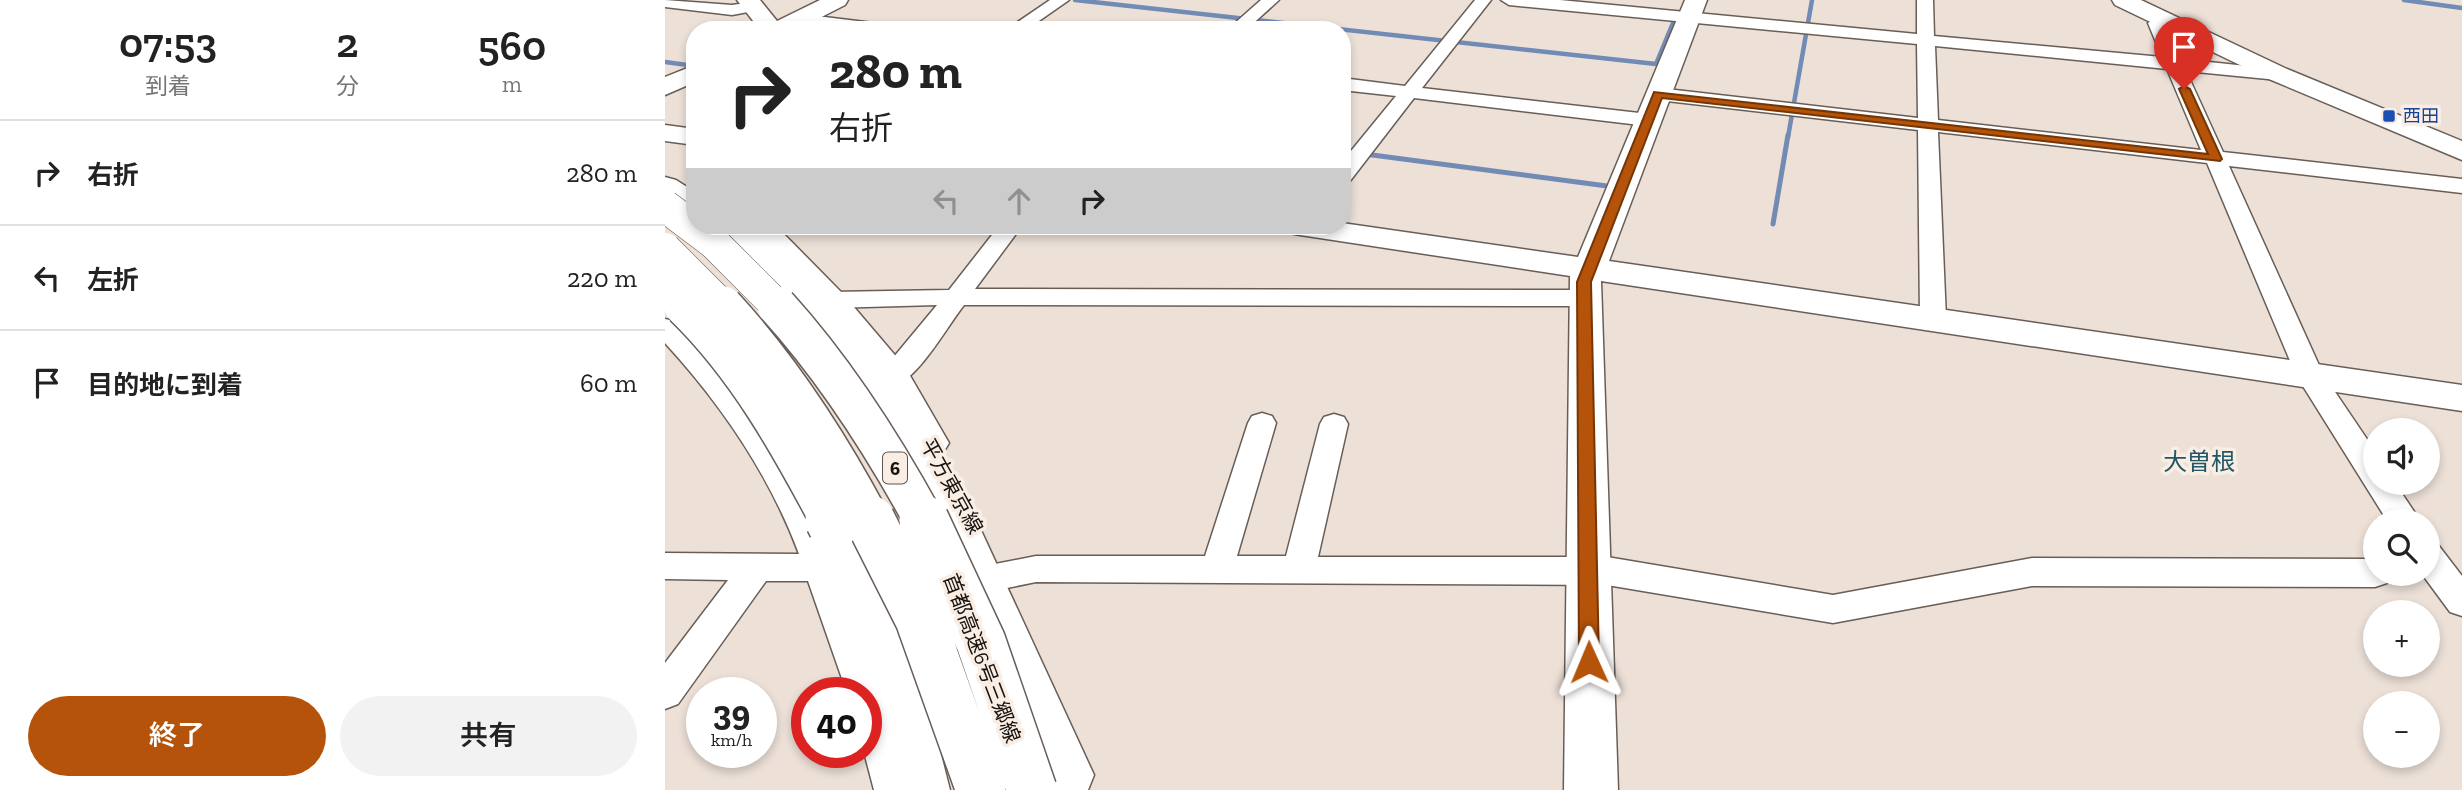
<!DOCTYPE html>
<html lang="ja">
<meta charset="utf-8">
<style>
body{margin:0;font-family:"Zilla Slab","Noto Sans JP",serif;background:#f2f2f2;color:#222;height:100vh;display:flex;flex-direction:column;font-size:26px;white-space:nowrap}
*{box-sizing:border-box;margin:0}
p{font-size:23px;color:#767676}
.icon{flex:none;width:38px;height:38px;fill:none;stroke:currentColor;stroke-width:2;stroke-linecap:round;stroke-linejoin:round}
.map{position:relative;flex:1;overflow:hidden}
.side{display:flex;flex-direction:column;background:#fff;width:665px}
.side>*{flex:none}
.top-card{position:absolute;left:21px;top:21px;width:665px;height:214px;border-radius:28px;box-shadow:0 4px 10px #0003;background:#fff;color:#222;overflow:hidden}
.controls{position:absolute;left:1698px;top:418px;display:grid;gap:14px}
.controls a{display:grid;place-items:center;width:77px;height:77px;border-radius:50%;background:#fff;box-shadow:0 4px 10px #0003;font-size:35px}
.speed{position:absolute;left:21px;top:677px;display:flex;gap:14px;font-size:35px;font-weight:700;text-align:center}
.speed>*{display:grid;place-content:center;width:91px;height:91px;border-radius:50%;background:#fff;box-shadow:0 4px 10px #0003;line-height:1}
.speed small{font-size:18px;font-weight:400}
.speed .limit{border:10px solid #d22;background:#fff;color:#111}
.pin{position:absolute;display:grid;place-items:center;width:60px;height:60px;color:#fff;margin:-72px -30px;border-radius:50% 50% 50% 0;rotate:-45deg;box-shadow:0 0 7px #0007}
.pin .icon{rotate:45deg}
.me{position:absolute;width:77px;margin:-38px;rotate:359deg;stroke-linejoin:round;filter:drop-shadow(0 0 5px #0008)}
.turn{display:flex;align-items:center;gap:24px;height:147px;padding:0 28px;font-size:32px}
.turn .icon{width:91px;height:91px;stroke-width:2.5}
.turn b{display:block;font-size:49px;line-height:60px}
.lanes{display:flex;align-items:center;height:66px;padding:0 28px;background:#0003;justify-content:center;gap:35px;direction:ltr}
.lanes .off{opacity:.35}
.eta{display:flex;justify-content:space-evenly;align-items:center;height:119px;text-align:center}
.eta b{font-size:42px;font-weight:600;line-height:49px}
.primary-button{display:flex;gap:14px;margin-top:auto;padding:14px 28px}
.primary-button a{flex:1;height:80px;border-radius:42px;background:#b45309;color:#fff;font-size:28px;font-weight:600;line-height:80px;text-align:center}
.primary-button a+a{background:#f2f2f2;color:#222}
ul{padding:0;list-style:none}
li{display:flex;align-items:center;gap:21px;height:105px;padding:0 28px;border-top:2px solid #e0e0e0}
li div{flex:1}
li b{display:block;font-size:26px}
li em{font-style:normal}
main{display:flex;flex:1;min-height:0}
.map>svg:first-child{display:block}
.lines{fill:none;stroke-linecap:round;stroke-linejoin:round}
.stream-far1{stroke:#728bb4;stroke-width:4.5}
.stream{stroke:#728bb4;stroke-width:5}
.street-casing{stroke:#685e57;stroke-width:3}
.secondary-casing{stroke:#685e57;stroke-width:3}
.highway-casing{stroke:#685e57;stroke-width:3}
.street{fill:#fff;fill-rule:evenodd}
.secondary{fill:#fff;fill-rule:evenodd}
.highway{fill:#fff;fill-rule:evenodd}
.highway-bridge-far2-casing{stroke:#685e57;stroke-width:33;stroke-linecap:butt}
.highway-bridge-far1-casing{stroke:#685e57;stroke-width:42;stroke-linecap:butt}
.highway-bridge-casing{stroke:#685e57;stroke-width:52;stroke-linecap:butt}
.highway-bridge-far2{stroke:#fff;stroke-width:32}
.highway-bridge-far1{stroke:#fff;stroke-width:39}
.highway-bridge{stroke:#fff;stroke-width:49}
.route{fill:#b45309;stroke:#753606;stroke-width:2}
.transit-dot{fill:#1a4fb4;stroke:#f9ede4;stroke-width:2.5}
.labels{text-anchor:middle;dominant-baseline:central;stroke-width:7;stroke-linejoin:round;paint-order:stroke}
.far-transit-label{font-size:18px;fill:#164399;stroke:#f9ede4;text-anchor:start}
.shield{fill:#f9ede4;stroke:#5b5450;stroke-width:2}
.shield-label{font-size:19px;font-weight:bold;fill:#171310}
.street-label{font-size:21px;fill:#171310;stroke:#f9ede4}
.quarter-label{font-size:24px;fill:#225765;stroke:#f9ede4}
</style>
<main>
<section class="side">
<div class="eta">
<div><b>07:53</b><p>到着</p></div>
<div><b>2</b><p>分</p></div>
<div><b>560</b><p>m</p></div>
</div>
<ul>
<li><svg class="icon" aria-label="right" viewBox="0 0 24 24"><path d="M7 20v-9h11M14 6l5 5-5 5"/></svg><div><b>右折</b></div><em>280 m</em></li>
<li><svg class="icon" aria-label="left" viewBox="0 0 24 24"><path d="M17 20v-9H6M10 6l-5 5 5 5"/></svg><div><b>左折</b></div><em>220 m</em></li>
<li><svg class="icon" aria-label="arrive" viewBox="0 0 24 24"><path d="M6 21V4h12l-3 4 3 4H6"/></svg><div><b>目的地に到着</b></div><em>60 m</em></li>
</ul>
<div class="primary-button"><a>終了</a><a>共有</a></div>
</section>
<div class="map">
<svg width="1797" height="790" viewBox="0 0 1797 790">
<rect width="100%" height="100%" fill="#ece0d7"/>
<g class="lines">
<path class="stream-far1" d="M410 0 991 64 1010 18
M1739 0 1797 8
M0 62 30 66
M1123 137 1147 0"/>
<path class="stream" d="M677 151 942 186
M1108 224 1123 135"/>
<g class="street-casing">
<path id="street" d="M0 0 67 5 88 2 96 7 94 10 67 15 0 7Z
M385 0H404L361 30H341Z
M596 0H614L581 30H562Z
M810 0H826L757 88 983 114 993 120 983 126 749 98 685 181 677 182V162L731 96 677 90V78L740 86Z
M836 0H895L1252 34V0H1268L1269 36 1497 57 1483 23 1497 14 1505 19 1500 24 1516 59 1619 70 1622 74 1619 78 1613 80 1521 71 1558 152 1797 179V193L1564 166 1658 374 1710 451V483H1730L1756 522H1723L1631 375 1542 163 1273 132 1281 319 1277 325H1259L1255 319 1253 130 993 100 984 94 993 88 1253 118 1252 44 844 5ZM1270 46 1502 69 1536 150 1273 120Z
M135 14 225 25 233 30H182L129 23V15Z
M334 226H357L310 289 917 290 926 293 930 298 926 303 917 306 299 305C284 324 255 375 234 383 228 386 223 384 217 382L213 376 272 305 165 308 156 305 152 300 156 295 165 292 284 290Z
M0 319 9 321 62 375 91 416 158 533 214 676 249 790H209L199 752H201V693H182L143 581H101L13 704 0 709V663L63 580 0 579V553L134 554C105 476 56 404 0 343Z
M597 413 607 416 611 423 572 556H621L655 424 659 417 669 414 679 417 683 424 653 557H942L1168 595 1367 558 1710 559V574H1726L1722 583 1710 587 1367 586 1168 623 942 585 371 582 337 589 325 585 320 575 325 565 371 556H540L583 423 587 416Z
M1762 542 1774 546 1797 576V616L1785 612 1757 574H1762Z"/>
</g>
<g class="secondary-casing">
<path id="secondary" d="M72 0H95L112 21 155 0H183L180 5 131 30H95Z
M1020 0H1042L944 261 1797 385V411L936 281 953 790H899L905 276 635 235 624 233 619 226H677V223L913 257Z
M1447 0H1476L1622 69 1797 141V160L1604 79 1450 5Z
M30 65V82L0 95V77Z
M0 125 30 129V145L0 141Z
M77 226H111L177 293 240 367 284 443 278 453 264 458 250 453 211 382 153 307Z"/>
</g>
<g class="highway-casing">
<path id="highway" d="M0 177 11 180 30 192V215L19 213 0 199Z
M39 226H75L143 278 192 328 290 474 429 775 423 790H381L250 478 166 344 119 292Z
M168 509 184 514 190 526 264 707 285 790H231L212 707 146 526 152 514Z"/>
</g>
<use href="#street" class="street"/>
<use href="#secondary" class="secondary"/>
<use href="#highway" class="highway"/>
<g class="highway-bridge-far2-casing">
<path id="highway-bridge-far2" d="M0 206 49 243 114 308
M0 249 59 308
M0 288 21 308"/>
</g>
<g class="highway-bridge-far1-casing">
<path id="highway-bridge-far1" d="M19 306C82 367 125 445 166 522
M58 306C117 370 165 445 206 522
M112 306C171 371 218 445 260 522"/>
</g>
<g class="highway-bridge-casing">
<path id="highway-bridge" d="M165 520 168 526
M205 520 255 619 316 790
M259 520 316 642 367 790"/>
</g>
<use href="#highway-bridge-far2" class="highway-bridge-far2"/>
<use href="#highway-bridge-far1" class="highway-bridge-far1"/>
<use href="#highway-bridge" class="highway-bridge"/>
</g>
<path class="route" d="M1519 86 1525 89 1557 159 1555 161 997 98 926 282 934 662 931 668 924 671 917 668 914 662 912 282 989 92 1543 154 1514 89Z"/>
<rect class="transit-dot" x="1717" y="109" width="14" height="14" rx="3.5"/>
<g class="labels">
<g class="far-transit-label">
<text x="1738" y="116">西田</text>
</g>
<rect class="shield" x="218" y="452.5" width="24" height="31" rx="5"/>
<g class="shield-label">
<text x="230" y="468">6</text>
</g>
<g class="street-label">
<text transform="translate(287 486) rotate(61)">平方東京線</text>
<text transform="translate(317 658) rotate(69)">首都高速6号三郷線</text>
</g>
<g class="quarter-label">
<text x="1534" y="461">大曽根</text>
</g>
</g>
</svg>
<div class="controls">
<a><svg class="icon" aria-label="sound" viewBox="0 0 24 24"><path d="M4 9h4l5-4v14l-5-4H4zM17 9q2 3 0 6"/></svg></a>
<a><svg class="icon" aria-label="search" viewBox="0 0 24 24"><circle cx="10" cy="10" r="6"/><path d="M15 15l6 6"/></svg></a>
<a>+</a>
<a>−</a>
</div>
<div class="speed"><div>39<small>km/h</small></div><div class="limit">40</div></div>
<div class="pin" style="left:1519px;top:89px;background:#d93025"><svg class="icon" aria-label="arrive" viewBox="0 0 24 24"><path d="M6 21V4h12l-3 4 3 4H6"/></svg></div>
<svg class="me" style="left:924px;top:662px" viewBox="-20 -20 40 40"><path d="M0-17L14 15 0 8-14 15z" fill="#b45309" stroke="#fff" stroke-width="4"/></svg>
<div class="top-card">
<div class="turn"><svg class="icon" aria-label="right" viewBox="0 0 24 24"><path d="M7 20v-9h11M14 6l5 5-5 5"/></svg><div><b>280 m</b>右折</div></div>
<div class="lanes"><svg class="icon off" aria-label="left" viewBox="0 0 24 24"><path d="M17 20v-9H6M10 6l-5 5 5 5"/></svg><svg class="icon off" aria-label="ahead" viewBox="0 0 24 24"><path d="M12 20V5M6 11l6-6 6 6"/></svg><svg class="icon" aria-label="right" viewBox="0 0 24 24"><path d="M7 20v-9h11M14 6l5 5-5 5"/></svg></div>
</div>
</div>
</main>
